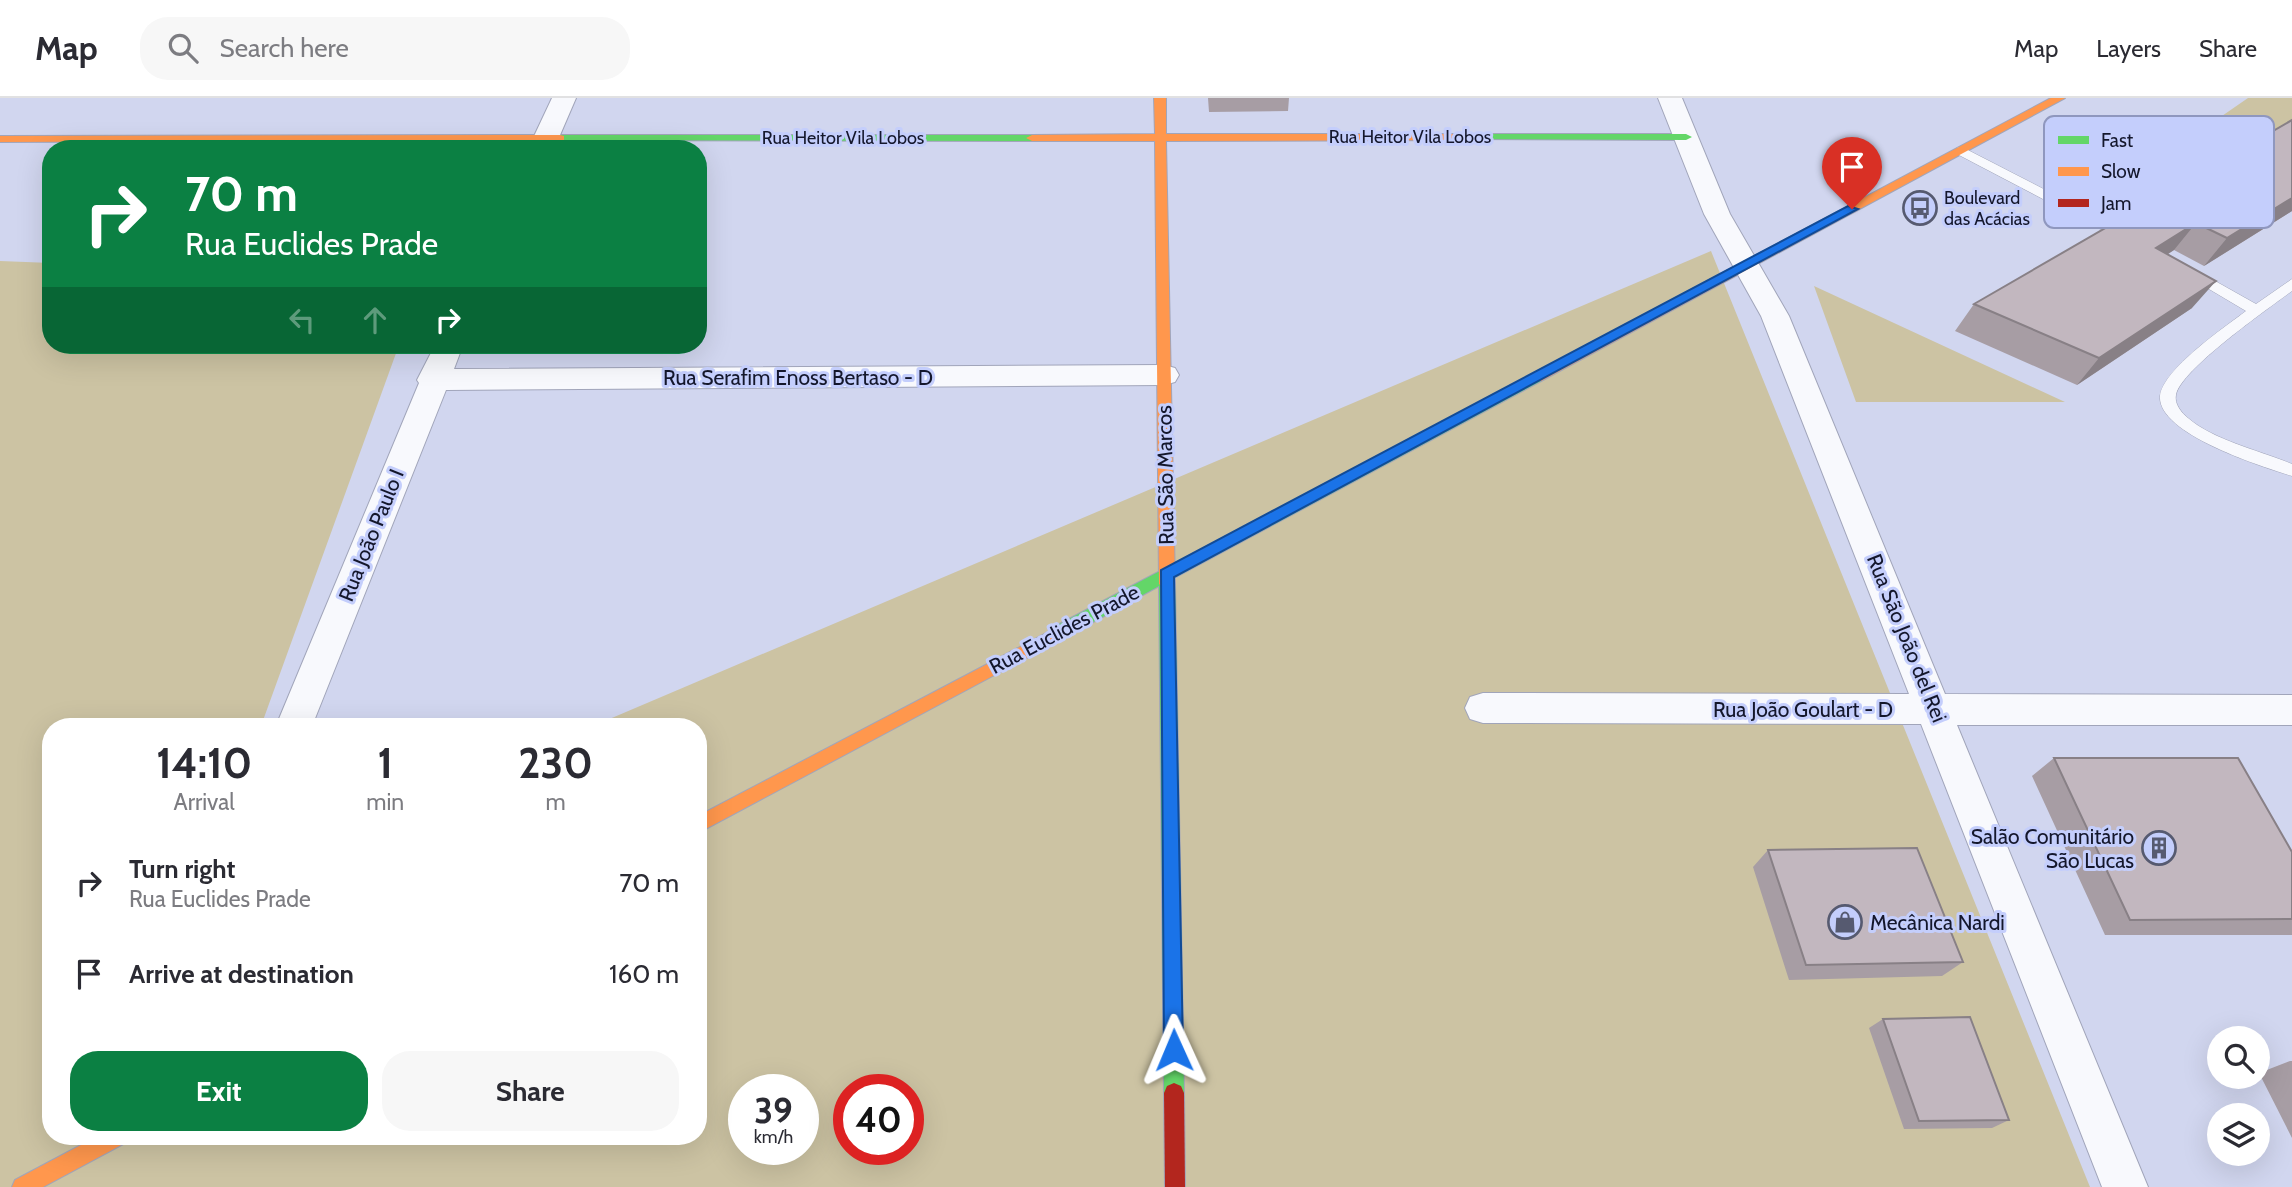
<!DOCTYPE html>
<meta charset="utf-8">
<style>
body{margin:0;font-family:Cabin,sans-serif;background:#f7f7f7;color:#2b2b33;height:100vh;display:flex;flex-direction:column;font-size:26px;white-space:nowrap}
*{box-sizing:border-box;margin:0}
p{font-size:23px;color:#7c7c81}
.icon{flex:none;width:38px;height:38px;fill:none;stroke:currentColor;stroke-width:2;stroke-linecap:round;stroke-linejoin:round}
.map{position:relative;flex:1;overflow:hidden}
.side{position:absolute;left:42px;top:620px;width:665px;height:427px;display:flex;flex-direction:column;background:#fff;border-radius:28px;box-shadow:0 7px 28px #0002}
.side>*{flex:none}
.guide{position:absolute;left:42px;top:42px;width:665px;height:214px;border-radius:28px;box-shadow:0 7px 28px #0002;background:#0b8043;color:#fff;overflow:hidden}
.fabs{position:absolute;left:2207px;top:928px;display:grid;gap:14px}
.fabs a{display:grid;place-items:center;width:63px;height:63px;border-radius:50%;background:#fff;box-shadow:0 7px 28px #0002;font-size:35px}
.speed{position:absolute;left:728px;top:976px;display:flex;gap:14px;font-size:35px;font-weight:700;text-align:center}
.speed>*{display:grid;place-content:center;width:91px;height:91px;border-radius:50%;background:#fff;box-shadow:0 7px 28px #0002;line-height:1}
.speed small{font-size:18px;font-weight:400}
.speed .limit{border:10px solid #d22;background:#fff;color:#111}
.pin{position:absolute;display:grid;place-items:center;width:60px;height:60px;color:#fff;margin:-72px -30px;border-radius:50% 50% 50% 0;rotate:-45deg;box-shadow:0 0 7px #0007}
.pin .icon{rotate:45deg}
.me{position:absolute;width:77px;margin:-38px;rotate:359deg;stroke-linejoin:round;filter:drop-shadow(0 0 5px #0008)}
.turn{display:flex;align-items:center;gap:24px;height:147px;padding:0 28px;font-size:32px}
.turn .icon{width:91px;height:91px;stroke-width:2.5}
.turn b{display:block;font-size:49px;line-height:60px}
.lanes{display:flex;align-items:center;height:66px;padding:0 28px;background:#0003;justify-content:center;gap:35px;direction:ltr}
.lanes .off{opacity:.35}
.eta{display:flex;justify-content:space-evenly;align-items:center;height:119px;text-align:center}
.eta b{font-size:42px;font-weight:700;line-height:49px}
.cta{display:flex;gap:14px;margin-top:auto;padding:14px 28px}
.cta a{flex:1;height:80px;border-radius:28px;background:#0b8043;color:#fff;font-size:28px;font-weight:700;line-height:80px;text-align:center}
.cta a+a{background:#f7f7f7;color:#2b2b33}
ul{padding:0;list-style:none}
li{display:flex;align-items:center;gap:21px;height:91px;padding:0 28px}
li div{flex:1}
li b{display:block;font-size:26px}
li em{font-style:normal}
header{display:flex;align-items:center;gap:42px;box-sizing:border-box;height:98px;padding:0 35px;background:#fff;border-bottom:2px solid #e1e1e2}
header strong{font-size:33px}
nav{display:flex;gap:38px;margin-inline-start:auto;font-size:24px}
.search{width:490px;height:63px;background:#f7f7f7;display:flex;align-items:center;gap:18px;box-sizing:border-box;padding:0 24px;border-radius:28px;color:#7c7c81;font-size:26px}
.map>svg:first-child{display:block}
.green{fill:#ccc3a3;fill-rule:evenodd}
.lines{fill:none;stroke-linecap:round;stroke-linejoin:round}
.lane-casing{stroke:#a1a5ba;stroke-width:1}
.street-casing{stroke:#a1a5ba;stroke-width:2}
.fast-casing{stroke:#a1a5ba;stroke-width:2}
.slow-casing{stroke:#a1a5ba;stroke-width:2}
.jam-casing{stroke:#a1a5ba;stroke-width:2}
.lane{fill:#f8f9fd;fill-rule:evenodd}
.street{fill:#f8f9fd;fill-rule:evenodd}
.fast{fill:#63d668;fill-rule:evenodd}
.slow{fill:#ff974d;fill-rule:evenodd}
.jam{fill:#b3261e;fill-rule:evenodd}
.wall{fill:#a79da4}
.shaded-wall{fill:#888086}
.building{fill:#c2b7bf;stroke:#888086;stroke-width:2}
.route{fill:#1a73e8;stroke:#114b97;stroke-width:2}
.labels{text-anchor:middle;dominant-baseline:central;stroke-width:6;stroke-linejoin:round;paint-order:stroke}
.far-street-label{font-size:18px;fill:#14172c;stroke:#c4cefc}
.far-poi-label{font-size:18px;fill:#14172c;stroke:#c4cefc;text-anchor:start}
.street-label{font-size:21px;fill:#14172c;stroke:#c4cefc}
.poi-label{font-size:21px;fill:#14172c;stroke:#c4cefc;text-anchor:end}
.key{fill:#c4cefc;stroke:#8f97be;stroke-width:2}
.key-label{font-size:19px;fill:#14172c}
</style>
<header>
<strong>Map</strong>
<div class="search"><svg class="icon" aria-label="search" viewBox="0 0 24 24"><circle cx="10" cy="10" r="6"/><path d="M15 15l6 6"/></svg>Search here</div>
<nav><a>Map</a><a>Layers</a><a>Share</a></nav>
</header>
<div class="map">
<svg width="2292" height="1089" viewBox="0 0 2292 1089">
<rect width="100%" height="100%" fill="#d1d6ef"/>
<path class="green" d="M2248 0H2292V45L2219 20Z
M1711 153 2090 1089H0V163L51 165V247H399L261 628H51V1038H698V628H593ZM744 992H803V1052H744ZM849 992H908V1052H849Z
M1814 188 2065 304H1856Z"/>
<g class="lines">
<g class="lane-casing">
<path id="lane" d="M1962 49 2133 137 2135 140 2133 143H2123L1957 56V50Z
M2192 170 2256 206 2292 181V193C2269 210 2180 272 2176 297 2174 306 2182 315 2188 320 2213 342 2261 353 2292 366V378C2263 369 2157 336 2160 298 2163 271 2225 229 2246 213L2187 178 2185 175Z"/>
</g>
<g class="street-casing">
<path id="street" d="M552 0H576L554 51H528Z
M1658 0H1682L1730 116 1789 218 1945 596 2292 597V627H1957L2148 1089H2102L1921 626 1483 625 1470 621 1465 610 1470 599 1483 595 1909 596 1761 218 1704 116Z
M435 247H463L454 271 1164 267 1175 270 1179 277 1175 284 1164 287 446 292 312 628H276L419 285 417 282Z"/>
</g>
<g class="fast-casing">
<path id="fast" d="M1472 36H1686L1692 39 1686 42 1468 41V37Z
M560 37H1032L1038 40 1032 43 556 42V38Z
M1536 275 1541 277V283L1172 481 1175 486 1184 995 1181 1002 1174 1005 1167 1002 1164 995 1159 488 1062 541H1050L1048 536 1050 531Z"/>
</g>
<g class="slow-casing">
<path id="slow" d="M1154 0H1166V36H1472L1478 39 1472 42 1166 43 1175 486 1167 492 1159 486 1155 43H1032L1026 40 1032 37 1155 36Z
M2051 0H2065L1541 283H1531L1529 280 1531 277Z
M560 37 564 38V42L0 44V38Z
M1056 530 1062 531 1064 536 1062 541 698 735V718Z
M98 1038H128L125 1045 43 1089H12L15 1082Z"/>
</g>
<g class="jam-casing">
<path id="jam" d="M1174 985 1181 988 1184 995 1185 1089H1165L1164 995 1167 988Z"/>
</g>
<use href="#lane" class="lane"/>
<use href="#street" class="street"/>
<use href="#fast" class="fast"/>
<use href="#slow" class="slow"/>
<use href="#jam" class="jam"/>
</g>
<path class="wall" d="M1208 0H1289L1288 13 1209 14Z
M2292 22V113L2204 168 2174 152 2168 156 2192 210 2077 287 1955 233 1974 206Z
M2054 660 2292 754V837H2105L2032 678Z
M1768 752 1963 864 1942 878 1789 882 1753 769Z
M1883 921 2009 1022 1992 1030 1904 1031 1869 930Z
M2290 963H2292V1040L2259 975Z"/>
<path class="shaded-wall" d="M2292 100V113L2204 168 2227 140Z
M2196 125 2174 152 2134 178 2156 150Z
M2216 183 2192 210 2077 287 2099 260Z"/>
<path class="building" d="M2292 22V100L2227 140 2196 125 2156 150 2216 183 2099 260 1974 206Z
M2054 660H2238L2292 754V821L2130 822Z
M1917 750 1963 864 1806 867 1768 752Z
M1970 919 2009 1022 1919 1023 1883 921Z"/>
<path class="route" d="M1848 108 1858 111 1174 479 1183 952 1180 959 1174 962 1167 959 1164 952 1161 472Z"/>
<defs>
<g id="bus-ring" transform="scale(1.75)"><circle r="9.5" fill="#c4cefc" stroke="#565a70" stroke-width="1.5"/><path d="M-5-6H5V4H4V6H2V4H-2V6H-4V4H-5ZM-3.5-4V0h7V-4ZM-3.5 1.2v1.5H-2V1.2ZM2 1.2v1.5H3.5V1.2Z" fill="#565a70"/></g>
<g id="building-ring" transform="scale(1.75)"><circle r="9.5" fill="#c4cefc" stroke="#565a70" stroke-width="1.5"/><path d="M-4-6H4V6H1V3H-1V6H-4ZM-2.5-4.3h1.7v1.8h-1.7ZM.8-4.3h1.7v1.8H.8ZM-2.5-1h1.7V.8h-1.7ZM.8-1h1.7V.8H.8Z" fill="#565a70"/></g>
<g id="shop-ring" transform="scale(1.75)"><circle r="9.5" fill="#c4cefc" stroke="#565a70" stroke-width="1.5"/><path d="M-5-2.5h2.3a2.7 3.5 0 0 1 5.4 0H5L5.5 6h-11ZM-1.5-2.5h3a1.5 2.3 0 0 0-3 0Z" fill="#565a70"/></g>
</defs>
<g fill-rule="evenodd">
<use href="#bus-ring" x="1920" y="110"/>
<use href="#building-ring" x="2159" y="750"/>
<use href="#shop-ring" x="1845" y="824"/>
</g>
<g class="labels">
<g class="far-street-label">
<text x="1410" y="39">Rua Heitor Vila Lobos</text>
<text x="843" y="40">Rua Heitor Vila Lobos</text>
</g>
<g class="far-poi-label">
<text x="1944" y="100">Boulevard<tspan x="1944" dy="21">das Acácias</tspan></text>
</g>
<g class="street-label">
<text x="798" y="279">Rua Serafim Enoss Bertaso - D</text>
<text transform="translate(1165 377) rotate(-91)">Rua São Marcos</text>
<text transform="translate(371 437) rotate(-68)">Rua João Paulo I</text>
<text transform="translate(1064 531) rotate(-28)">Rua Euclides Prade</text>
<text transform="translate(1907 540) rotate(68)">Rua São João del Rei</text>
<text x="1803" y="611">Rua João Goulart - D</text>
</g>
<g class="poi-label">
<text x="2134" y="738">Salão Comunitário<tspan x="2134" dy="24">São Lucas</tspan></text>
<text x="1870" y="824" text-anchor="start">Mecânica Nardi</text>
</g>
</g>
<rect x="2044" y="18" width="230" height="112" rx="10" class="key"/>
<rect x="2058" y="38" width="31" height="8" fill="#63d668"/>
<rect x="2058" y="69" width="31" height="9" fill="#ff974d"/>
<rect x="2058" y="101" width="31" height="8" fill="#b3261e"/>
<g class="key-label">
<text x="2101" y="49">Fast</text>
<text x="2101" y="80">Slow</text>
<text x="2101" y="112">Jam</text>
</g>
</svg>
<div class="fabs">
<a><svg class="icon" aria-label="search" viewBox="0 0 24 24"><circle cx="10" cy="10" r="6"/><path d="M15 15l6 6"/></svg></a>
<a><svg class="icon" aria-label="layers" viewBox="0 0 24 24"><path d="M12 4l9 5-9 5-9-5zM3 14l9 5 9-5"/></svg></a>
</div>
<div class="speed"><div>39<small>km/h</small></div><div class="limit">40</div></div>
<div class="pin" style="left:1852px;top:111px;background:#d93025"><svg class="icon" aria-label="arrive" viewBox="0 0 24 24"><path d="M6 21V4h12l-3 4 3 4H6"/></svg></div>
<svg class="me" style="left:1174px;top:952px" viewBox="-20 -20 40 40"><path d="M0-17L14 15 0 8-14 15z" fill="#1a73e8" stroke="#fff" stroke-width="4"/></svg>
<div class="guide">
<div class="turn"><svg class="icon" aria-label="right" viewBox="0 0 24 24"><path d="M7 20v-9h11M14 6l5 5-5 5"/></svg><div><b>70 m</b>Rua Euclides Prade</div></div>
<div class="lanes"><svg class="icon off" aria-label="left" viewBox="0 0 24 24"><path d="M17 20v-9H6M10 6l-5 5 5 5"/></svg><svg class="icon off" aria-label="ahead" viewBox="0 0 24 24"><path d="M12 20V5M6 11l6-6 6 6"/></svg><svg class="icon" aria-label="right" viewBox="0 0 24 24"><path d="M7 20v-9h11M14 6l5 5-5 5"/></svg></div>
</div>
<section class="side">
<div class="eta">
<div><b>14:10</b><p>Arrival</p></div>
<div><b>1</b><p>min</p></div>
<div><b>230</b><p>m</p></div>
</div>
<ul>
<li><svg class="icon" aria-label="right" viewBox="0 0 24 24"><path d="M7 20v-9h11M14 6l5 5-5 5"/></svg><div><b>Turn right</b><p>Rua Euclides Prade</p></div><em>70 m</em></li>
<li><svg class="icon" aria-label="arrive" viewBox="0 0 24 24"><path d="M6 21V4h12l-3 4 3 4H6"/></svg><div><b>Arrive at destination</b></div><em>160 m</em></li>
</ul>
<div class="cta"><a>Exit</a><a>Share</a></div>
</section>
</div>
